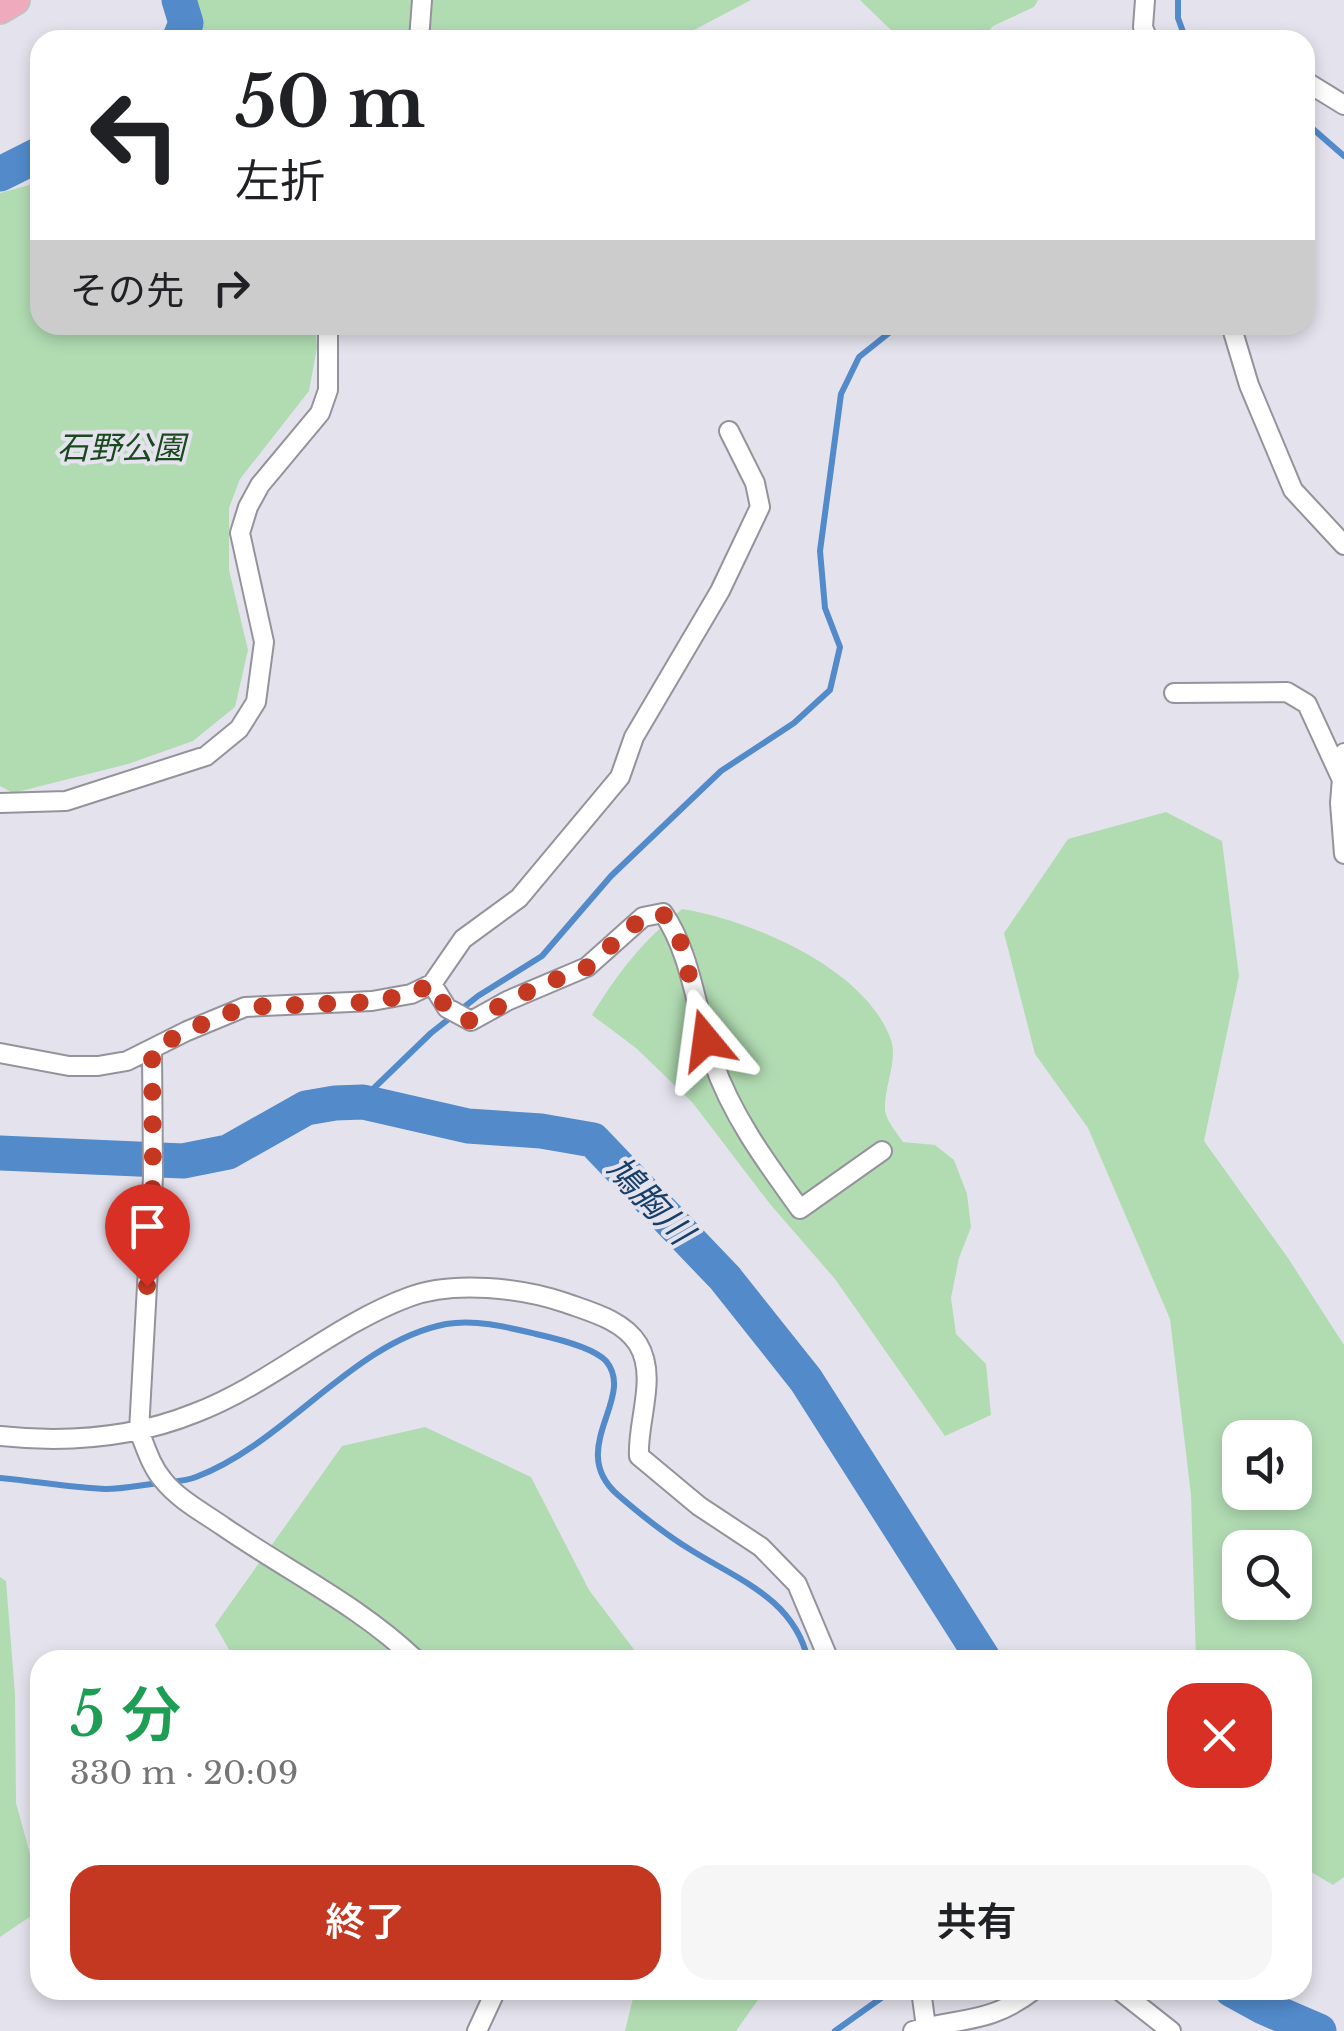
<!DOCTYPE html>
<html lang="ja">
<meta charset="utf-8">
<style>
body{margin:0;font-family:"Libre Baskerville","Noto Sans JP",serif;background:#f6f6f6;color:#202124;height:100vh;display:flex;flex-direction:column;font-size:38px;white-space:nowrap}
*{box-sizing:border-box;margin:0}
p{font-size:32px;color:#757577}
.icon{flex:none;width:55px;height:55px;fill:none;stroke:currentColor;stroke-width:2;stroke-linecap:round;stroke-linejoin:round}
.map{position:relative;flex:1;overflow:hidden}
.drawer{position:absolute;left:30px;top:1650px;width:1282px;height:350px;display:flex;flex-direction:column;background:#fff;border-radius:30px;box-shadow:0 5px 15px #0003}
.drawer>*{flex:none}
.guide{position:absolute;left:30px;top:30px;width:1285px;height:305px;border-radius:30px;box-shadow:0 5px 15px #0003;background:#fff;color:#202124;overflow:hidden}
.fabs{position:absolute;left:1222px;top:1420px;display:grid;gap:20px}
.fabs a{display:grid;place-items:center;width:90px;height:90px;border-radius:20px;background:#fff;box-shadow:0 5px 15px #0003;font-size:50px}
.pin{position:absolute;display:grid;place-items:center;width:85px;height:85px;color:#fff;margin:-102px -42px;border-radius:50% 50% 50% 0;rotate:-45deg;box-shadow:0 0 10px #0007}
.pin .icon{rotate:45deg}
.me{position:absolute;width:110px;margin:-55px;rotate:344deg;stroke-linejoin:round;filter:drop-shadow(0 0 8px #0008)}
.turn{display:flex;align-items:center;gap:35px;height:210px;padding:0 40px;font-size:45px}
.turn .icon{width:130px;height:130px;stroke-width:2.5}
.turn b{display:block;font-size:70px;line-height:85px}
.then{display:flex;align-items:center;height:95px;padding:0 40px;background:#0003;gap:20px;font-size:38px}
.round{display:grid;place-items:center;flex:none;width:105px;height:105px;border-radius:30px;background:#f6f6f6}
.overview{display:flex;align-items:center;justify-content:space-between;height:170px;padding:0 40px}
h1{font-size:60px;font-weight:600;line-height:75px;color:#1e9e55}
.primary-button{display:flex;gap:20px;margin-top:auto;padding:20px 40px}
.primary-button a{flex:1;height:115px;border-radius:30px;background:#c43822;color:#fff;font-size:40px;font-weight:600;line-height:115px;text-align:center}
.primary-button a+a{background:#f6f6f6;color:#202124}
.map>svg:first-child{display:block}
.green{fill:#b1dcb2;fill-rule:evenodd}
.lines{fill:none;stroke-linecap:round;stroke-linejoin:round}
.stream{stroke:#528aca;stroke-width:6}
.river{stroke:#528aca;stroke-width:35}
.minor-casing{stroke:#94939c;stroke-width:22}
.trunk-casing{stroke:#c2c2c3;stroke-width:32}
.minor{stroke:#fff;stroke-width:18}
.trunk{stroke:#f0aabe;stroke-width:28}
.route{stroke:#c43822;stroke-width:18;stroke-dasharray:0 32.4}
.labels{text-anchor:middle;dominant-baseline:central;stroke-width:8;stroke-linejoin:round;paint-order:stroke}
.park-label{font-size:32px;font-style:italic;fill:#1a491f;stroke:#e4e3ed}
.water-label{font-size:35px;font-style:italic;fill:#173f6a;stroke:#e4e3ed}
</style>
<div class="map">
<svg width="1344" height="2031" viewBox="0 0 1344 2031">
<rect width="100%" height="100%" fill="#e4e3ed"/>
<path class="green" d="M196 0H751L675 40H178L191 19Z
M860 0H1038L1034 7 993 26 981 40H901Z
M40 182V325H315L317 347 309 391 240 479 229 508V570L248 650 235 707 193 741 128 764 13 793 0 786V193Z
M1166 812 1222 841 1239 976 1204 1141 1288 1258 1344 1345V1877L1333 1885 1303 1867 1302 1660H1196L1191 1495 1170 1319 1088 1128 1035 1054 1004 933 1068 839ZM1240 1438H1295V1492H1240ZM1240 1548H1295V1602H1240Z
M682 909C751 920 866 968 891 1040 898 1061 884 1087 885 1109 885 1119 897 1133 903 1142L935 1145 954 1160 967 1194 971 1227 959 1258 951 1298 956 1334 986 1364 991 1415 945 1436 835 1279 770 1204 692 1102 636 1048 592 1015C619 971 642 942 682 909Z
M425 1427 531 1477 589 1590 642 1660H235L215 1625 342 1446Z
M0 1577 6 1581 15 1694 16 1803 40 1890V1910L0 1937Z
M635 1990H765L736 2031H625Z"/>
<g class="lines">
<path class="stream" d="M1178 0V18L1186 40
M1305 122 1344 156
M354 1102 372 1090 431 1033 478 996 542 956 611 876 721 771 794 723 830 690 840 647 825 608 820 551 841 394 859 357 899 325
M0 1478C35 1481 71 1488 106 1489 123 1489 141 1485 159 1483 171 1481 184 1482 196 1477 286 1443 353 1342 446 1324 476 1319 507 1327 536 1334 554 1338 594 1348 606 1361 637 1398 565 1449 618 1495 640 1514 666 1535 691 1550 739 1580 794 1599 808 1660
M835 2031 884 1996 886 1990"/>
<path class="river" d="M179 40 186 23 179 0
M0 174 40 154
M0 1153 183 1161 228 1152 306 1108 335 1103 363 1102 468 1126 541 1131 593 1140 725 1278 806 1380 984 1660
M1232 1990 1263 2007 1319 2031"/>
<g class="minor-casing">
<path id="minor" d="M1145 0 1143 27 1148 40
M419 40 422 0
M1305 81 1344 105
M1231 325 1249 385 1293 490 1344 545
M1174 693 1287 692 1307 704 1342 780
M1344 753 1340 803 1344 854
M0 803 66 801 206 756 239 729 256 702 264 642 240 533 248 507 260 485 320 413 328 390V325
M432 984 447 1008 471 1021 507 1001 587 967 643 917 663 913C691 952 697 1015 713 1061 732 1116 766 1162 800 1209L882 1151
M152 1050 153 1177 139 1431C146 1448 151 1466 163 1480 179 1500 204 1513 224 1527 288 1571 360 1606 416 1660
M0 1053 69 1066H98L127 1061 187 1031 245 1007 372 1001 411 994 432 984 463 939 519 898 620 777 634 737 720 591 760 507 755 483 729 431
M0 1436C66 1443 133 1438 195 1413 271 1384 333 1325 409 1297 453 1280 523 1288 566 1303 591 1312 623 1320 638 1344 658 1377 637 1421 639 1456L699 1506 761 1547 797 1584 829 1660
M921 1990 926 2027
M1119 1990 1171 2031
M477 2031 496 1990
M913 2031C962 2017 990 2024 1034 1990"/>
</g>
<g class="trunk-casing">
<path id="trunk" d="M0 9 15 0"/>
</g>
<use href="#minor" class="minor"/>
<use href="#trunk" class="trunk"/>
</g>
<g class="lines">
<path class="route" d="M147 1286 153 1177 152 1050 186 1031 244 1007 372 1002 411 994 432 984 446 1008 470 1021 539 986 586 968 643 917 663 914 678 933 706 1040"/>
</g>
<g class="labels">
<g class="park-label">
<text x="121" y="448">石野公園</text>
</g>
<g class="water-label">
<text transform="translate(650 1200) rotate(46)">鳩胸川</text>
</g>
</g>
</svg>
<div class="fabs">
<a><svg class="icon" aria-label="sound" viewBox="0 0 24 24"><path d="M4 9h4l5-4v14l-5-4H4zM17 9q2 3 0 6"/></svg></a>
<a><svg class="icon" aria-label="search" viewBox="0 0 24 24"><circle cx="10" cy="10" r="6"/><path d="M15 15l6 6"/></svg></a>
</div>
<div class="pin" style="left:147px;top:1286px;background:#d93025"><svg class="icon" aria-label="arrive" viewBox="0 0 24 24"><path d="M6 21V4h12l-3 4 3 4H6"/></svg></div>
<svg class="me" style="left:706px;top:1040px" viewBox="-20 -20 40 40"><path d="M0-17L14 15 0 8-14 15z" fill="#c43822" stroke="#fff" stroke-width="4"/></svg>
<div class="guide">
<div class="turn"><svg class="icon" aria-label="left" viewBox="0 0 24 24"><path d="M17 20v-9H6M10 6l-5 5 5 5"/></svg><div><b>50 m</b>左折</div></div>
<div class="then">その先<svg class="icon" aria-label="right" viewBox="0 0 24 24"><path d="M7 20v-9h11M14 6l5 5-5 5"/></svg></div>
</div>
<section class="drawer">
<div class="overview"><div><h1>5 分</h1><p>330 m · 20:09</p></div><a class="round" style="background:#d93025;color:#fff"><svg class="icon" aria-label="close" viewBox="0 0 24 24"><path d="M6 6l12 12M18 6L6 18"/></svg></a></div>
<div class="primary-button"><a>終了</a><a>共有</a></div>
</section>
</div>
